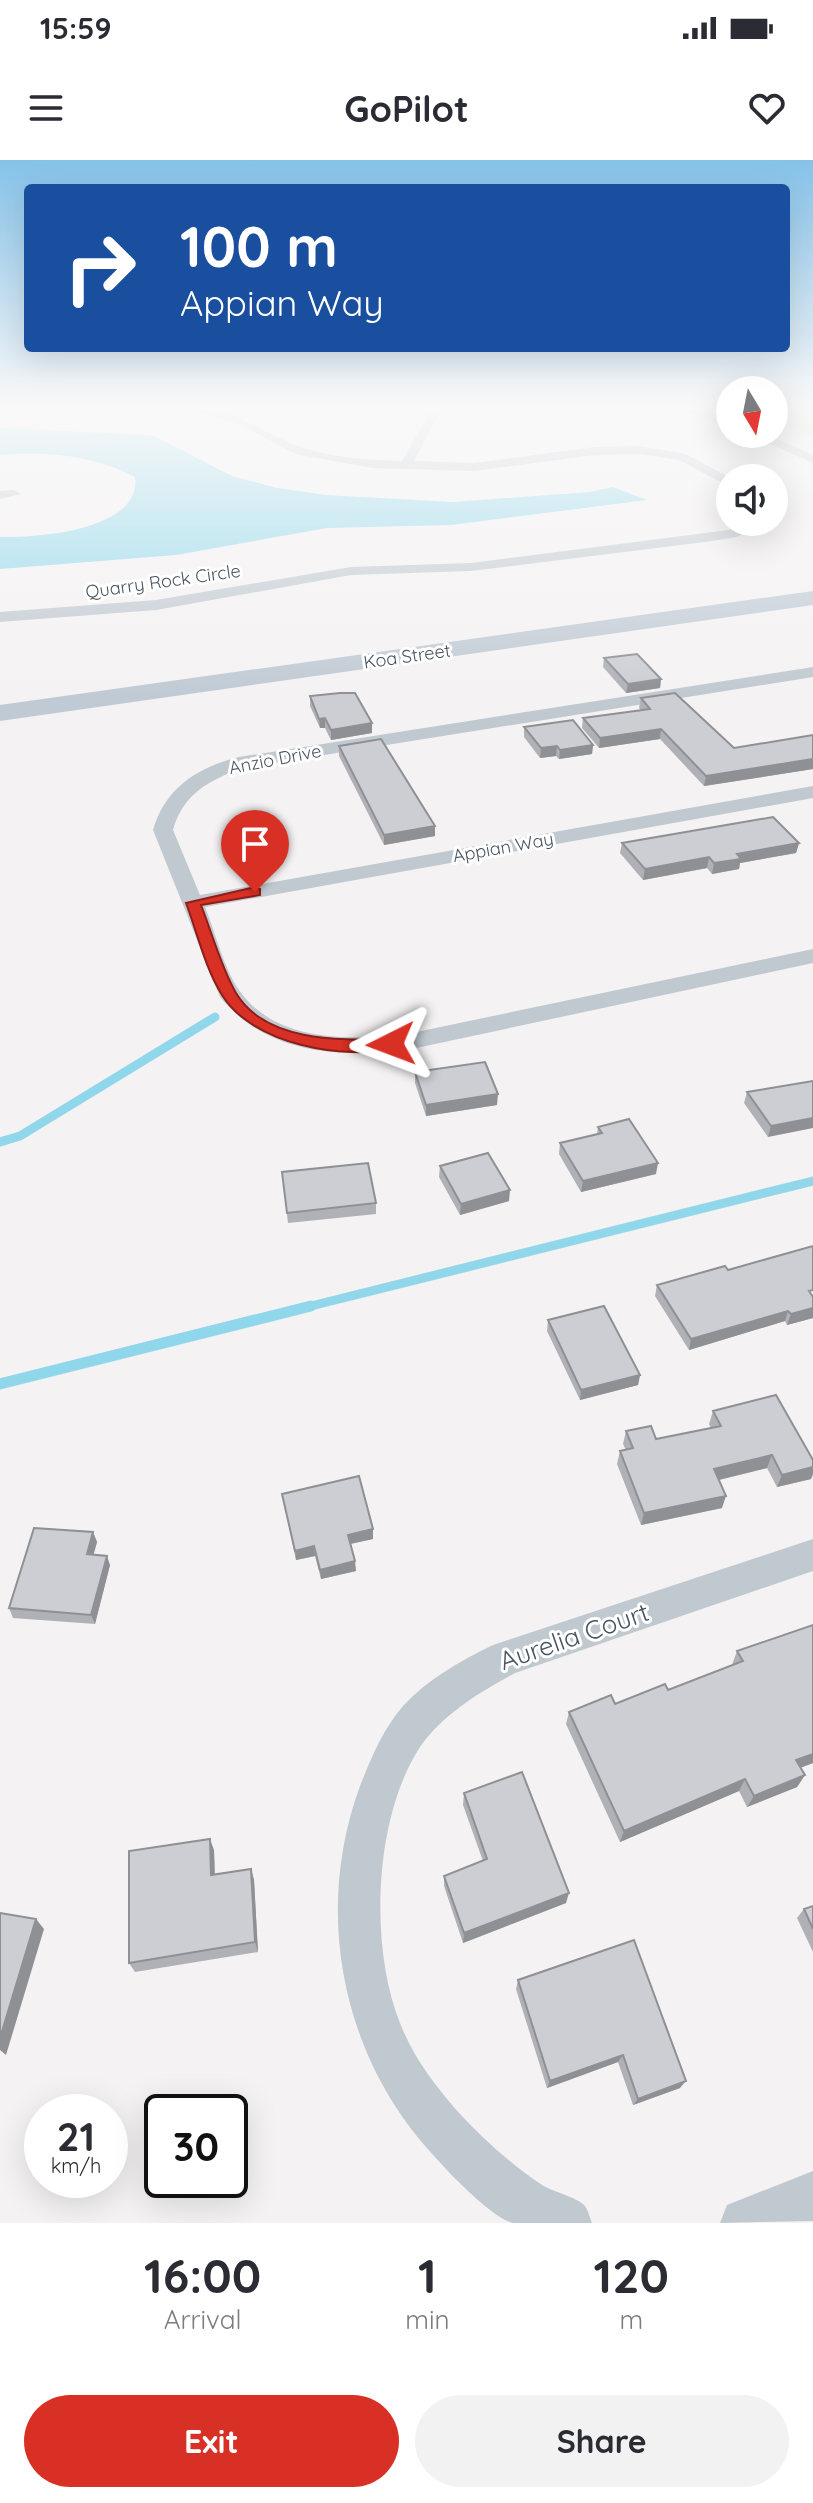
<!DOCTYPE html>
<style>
body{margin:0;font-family:Quicksand,sans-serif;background:#f2f2f3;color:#2b2b33;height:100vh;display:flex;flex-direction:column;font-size:30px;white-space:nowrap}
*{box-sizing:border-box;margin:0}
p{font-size:26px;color:#7c7c81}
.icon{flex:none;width:44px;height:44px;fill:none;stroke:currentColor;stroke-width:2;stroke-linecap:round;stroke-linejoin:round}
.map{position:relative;height:2063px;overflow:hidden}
.drawer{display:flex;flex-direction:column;background:#fff;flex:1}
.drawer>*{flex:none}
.top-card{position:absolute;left:24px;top:24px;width:766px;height:168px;border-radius:8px;box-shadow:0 8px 32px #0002;background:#1a4fa0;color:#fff;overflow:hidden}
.needle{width:52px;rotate:170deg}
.fabs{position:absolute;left:716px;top:216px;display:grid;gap:16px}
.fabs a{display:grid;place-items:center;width:72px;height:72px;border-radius:50%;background:#fff;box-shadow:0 8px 32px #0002;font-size:40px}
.speed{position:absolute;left:24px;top:1934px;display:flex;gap:16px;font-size:40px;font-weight:700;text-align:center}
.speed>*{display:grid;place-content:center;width:104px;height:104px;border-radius:50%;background:#fff;box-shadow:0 8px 32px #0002;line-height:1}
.speed small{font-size:20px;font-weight:400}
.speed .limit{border:4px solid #111;border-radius:12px;background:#fff;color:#111}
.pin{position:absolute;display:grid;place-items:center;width:68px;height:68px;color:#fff;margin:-82px -34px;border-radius:50% 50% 50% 0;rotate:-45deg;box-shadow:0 0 8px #0007}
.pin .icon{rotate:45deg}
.me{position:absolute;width:88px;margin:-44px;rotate:267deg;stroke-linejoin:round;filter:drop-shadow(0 0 6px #0008)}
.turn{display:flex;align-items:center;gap:28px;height:168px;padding:0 24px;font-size:36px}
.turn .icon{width:104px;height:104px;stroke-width:2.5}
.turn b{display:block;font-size:56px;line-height:68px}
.eta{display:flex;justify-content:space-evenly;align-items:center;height:136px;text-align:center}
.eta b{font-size:48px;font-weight:800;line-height:56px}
.cta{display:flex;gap:16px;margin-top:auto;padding:16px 24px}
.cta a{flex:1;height:92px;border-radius:48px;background:#d93025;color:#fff;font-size:32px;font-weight:800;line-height:92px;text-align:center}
.cta a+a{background:#f2f2f3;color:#2b2b33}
.status{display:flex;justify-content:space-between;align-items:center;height:56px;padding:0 40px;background:#fff;direction:ltr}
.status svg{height:22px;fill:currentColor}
header{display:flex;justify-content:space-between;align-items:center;height:104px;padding:0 24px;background:#fff;font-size:36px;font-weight:800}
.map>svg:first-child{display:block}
.green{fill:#c2efd4}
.water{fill:#90d7eb}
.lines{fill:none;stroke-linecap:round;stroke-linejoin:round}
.stream-far1{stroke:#90d7eb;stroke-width:9}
.stream{stroke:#90d7eb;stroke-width:11}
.minor{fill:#c0c9d0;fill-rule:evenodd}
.secondary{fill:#c0cad4;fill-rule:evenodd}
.wall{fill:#afb1b6}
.shaded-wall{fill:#8f9094}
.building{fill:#ccced4;stroke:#8f9094;stroke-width:2}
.route{fill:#d93025;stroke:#8d1f18;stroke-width:2}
.labels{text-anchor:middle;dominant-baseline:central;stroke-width:6;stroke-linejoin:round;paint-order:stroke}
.far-street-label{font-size:18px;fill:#49545f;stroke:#fff}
.near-street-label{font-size:26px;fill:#49545f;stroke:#fff}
</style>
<div class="status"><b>15:59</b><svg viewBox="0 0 49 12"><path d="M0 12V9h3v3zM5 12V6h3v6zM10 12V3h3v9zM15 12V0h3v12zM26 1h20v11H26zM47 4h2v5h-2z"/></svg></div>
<header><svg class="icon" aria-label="menu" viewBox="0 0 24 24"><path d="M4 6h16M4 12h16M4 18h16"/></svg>GoPilot<svg class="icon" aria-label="heart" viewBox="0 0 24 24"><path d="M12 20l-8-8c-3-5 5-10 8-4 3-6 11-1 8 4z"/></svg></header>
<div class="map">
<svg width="813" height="2063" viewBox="0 0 813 2063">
<rect width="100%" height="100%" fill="#f4f2f2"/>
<path class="green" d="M774 250H813V277L774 263Z"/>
<path class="water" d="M0 268 152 275 232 316 277 328 326 335 453 342 590 332 613 327 647 340 451 365 327 368 176 395 0 409V377C38 378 142 370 135 317 94 295 46 291 0 295Z"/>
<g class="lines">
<path class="stream-far1" d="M0 982 20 976 215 857
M303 1148 813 1021"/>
<path class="stream" d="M0 1224 311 1146"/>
<path class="minor" d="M188 250C238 247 261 274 304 288 333 298 370 300 402 301L431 250H441L414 301 474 303 595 287 639 286 686 294 730 318V327L679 300 639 294 595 295 474 311 373 308 296 294 237 263Z
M682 250H698L730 261V268Z
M749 274H765L813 295V303Z
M0 331 14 330 21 334 0 339Z
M746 362H764L737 377 705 382 471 411 351 415 156 450 0 462V452L156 440 351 407 471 403 729 370Z
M813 507V517L243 608C209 620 183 634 173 670L200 735 813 626V638L205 747C216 774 224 810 241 833 279 883 351 880 407 874L813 789V803L407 890C338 898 267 894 220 837L153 670C165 628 198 607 239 597Z
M813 1379V1411L515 1513C480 1532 443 1554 420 1587 374 1657 369 1786 400 1863 413 1897 436 1927 460 1954 484 1980 512 2005 542 2025 553 2032 577 2037 585 2046 588 2050 590 2058 592 2063 568 2063 537 2063 513 2063 492 2058 450 2014 435 1997 342 1898 313 1753 360 1626 371 1598 383 1569 403 1546 428 1519 460 1501 493 1485Z
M813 2011V2061L720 2063 727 2045Z"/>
<path class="secondary" d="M813 431V445L0 561V545Z"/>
</g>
<path class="wall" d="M604 498 661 519 660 528 626 533 603 507Z
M310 536 372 573 331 580 325 568H320L310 546Z
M641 538 734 588 813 575V609L704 626 660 579 599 588 582 568 583 558 641 550 639 548Z
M524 567 593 585 592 594 559 599 556 596 540 598 524 577Z
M339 586 435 666V676L384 685 339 596Z
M622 683H799L796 693 740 703 739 709 712 714 707 708 643 720 620 693Z
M415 912 497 945 426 956 415 923Z
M813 921 768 977 744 943 747 932Z
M598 967 656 1014 581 1032 559 994 560 983 597 974Z
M440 1006 509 1041 460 1055 439 1017Z
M282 1012 376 1043V1054L288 1063Z
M728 1110 813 1158 787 1165 785 1161 689 1190 655 1136 657 1125Z
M548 1160 640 1215 638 1225 580 1240 547 1171Z
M713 1251 813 1300V1314L811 1319 777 1327 767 1308 719 1320 722 1348 641 1365 617 1304 620 1291 626 1290 623 1284 626 1271 656 1279 711 1268 709 1264Z
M282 1334 373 1379 351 1384 356 1411 321 1419 315 1396 296 1400Z
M93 1372 97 1382 93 1395 110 1405 95 1464 13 1458 9 1448Z
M737 1491 813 1603 800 1608 805 1615 797 1627 747 1647 739 1631 620 1682 566 1564 569 1552 615 1544 668 1530 732 1505Z
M464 1633 566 1743 463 1783 444 1726V1716L483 1701 463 1645Z
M214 1690 215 1715 251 1709 254 1720 258 1792 135 1812 129 1803Z
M813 1746V1792L797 1758 804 1749Z
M518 1820 680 1928 633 1945 618 1902 547 1928 516 1829Z"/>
<path class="shaded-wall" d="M661 519 660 528 626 533 628 524Z
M325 558V568H320L319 559Z
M372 563V573L331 580V570Z
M661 569 660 579 599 588 600 578Z
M593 585 592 594 559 599 560 590Z
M557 586 556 596 540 598 541 588Z
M813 599V609L704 626 706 616Z
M435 666V676L384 685V675Z
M799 683 796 693 740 703 739 709 712 714 714 703 737 694Z
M709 697 707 708 643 720 645 709Z
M498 934 497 945 426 956V945Z
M813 958V968L768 977 771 966Z
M658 1003 656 1014 581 1032 583 1021Z
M510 1030 509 1041 460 1055 461 1044Z
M813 1148V1158L787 1165 791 1154Z
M788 1151 785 1161 689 1190 691 1179Z
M640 1215 638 1225 580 1240 581 1230Z
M772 1295 767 1308 710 1322 714 1309Z
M813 1307V1314L811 1319 777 1327 782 1315Z
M726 1336 722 1348 641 1365 644 1353Z
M373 1369V1379L349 1384 348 1375Z
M93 1372 97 1382 91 1404 87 1394Z
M314 1386 315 1396 296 1400 295 1391Z
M107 1396 110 1405 95 1464 91 1455Z
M355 1401 356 1411 321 1419 320 1410Z
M813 1594V1603L789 1612 796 1600Z
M805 1615 797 1627 747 1647 754 1636Z
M745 1619 739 1631 620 1682 624 1671Z
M210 1679 214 1690 215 1726 211 1715Z
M251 1709 254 1720 258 1792 255 1782Z
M569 1733 566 1743 463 1783 464 1773Z
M36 1759 44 1769 6 1895 0 1890V1878Z
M623 1895 618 1902 547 1928 550 1921Z
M686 1921 680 1928 633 1945 638 1939Z"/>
<path class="building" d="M637 494 661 519 628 524 604 498Z
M340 533H355L372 563 331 570 325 558 319 559 310 536Z
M675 533 734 588 813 575V599L706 616 661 569 600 578 583 558 650 549 641 538Z
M573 560 593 585 560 590 557 586 541 588 524 567Z
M381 579 435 666 384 675 339 586Z
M773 657 799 683 737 694 741 699 714 703 709 697 645 709 622 683Z
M485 902 498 934 426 945 415 912Z
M813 921V958L771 966 747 932Z
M629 959 658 1003 583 1021 560 983 602 973 598 967Z
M488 993 510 1030 461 1044 440 1006Z
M368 1003 376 1043 287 1053 282 1012Z
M813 1086V1130L809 1131 813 1137V1148L791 1154 788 1151 691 1179 657 1125 725 1106 728 1110Z
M604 1146 640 1215 581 1230 548 1160Z
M776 1235 813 1300V1307L782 1315 772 1295 714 1309 726 1336 644 1353 620 1291 633 1288 626 1271 651 1266 656 1279 721 1266 713 1251Z
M359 1316 373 1369 348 1375 355 1401 320 1410 314 1386 295 1391 282 1334Z
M34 1368 93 1372 87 1394 107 1396 91 1455 9 1448Z
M813 1465V1594L796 1600 805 1615 754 1636 745 1619 624 1671 569 1552 611 1535 615 1544 665 1524 668 1530 743 1501 737 1491Z
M522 1612 569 1733 464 1773 444 1716 487 1699 464 1633Z
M210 1679 211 1715 251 1709 255 1782 129 1803V1691Z
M813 1746V1769L804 1749Z
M0 1753 36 1759 0 1878Z
M634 1780 686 1921 638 1939 623 1895 550 1921 518 1820Z"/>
<linearGradient id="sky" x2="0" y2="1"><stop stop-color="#85c2e9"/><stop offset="0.46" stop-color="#faf9f9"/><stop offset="1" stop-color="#faf9f9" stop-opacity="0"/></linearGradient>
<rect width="813" height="538" fill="url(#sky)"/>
<path class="route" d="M255 727 260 729V735L201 745C212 773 221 807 236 833 266 883 341 880 391 879L397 880V888C344 901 252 884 222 835 205 808 197 772 186 743Z"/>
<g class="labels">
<g class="far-street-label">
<text transform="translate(163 421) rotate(-8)">Quarry Rock Circle</text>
<text transform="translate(407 496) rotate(-8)">Koa Street</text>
<text transform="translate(275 599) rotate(-11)">Anzio Drive</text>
<text transform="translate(503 687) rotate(-10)">Appian Way</text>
</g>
<g class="near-street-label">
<text transform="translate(574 1476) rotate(-19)">Aurelia Court</text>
</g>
</g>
</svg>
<div class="fabs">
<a><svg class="needle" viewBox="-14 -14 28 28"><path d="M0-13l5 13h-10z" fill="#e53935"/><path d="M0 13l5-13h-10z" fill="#7c7c81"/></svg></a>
<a><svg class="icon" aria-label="sound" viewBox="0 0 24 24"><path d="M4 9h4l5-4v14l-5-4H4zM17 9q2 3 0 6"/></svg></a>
</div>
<div class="speed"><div>21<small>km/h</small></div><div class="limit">30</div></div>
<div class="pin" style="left:255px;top:732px;background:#d93025"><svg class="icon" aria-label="arrive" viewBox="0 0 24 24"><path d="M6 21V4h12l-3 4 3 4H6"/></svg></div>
<svg class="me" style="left:391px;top:884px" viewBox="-20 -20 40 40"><path d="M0-17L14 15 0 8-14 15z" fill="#d93025" stroke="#fff" stroke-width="4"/></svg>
<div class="top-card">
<div class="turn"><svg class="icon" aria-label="right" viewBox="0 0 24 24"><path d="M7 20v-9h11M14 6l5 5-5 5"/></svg><div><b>100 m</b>Appian Way</div></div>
</div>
</div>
<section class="drawer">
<div class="eta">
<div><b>16:00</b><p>Arrival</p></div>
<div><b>1</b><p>min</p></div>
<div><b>120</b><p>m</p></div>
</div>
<div class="cta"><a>Exit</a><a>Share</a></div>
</section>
